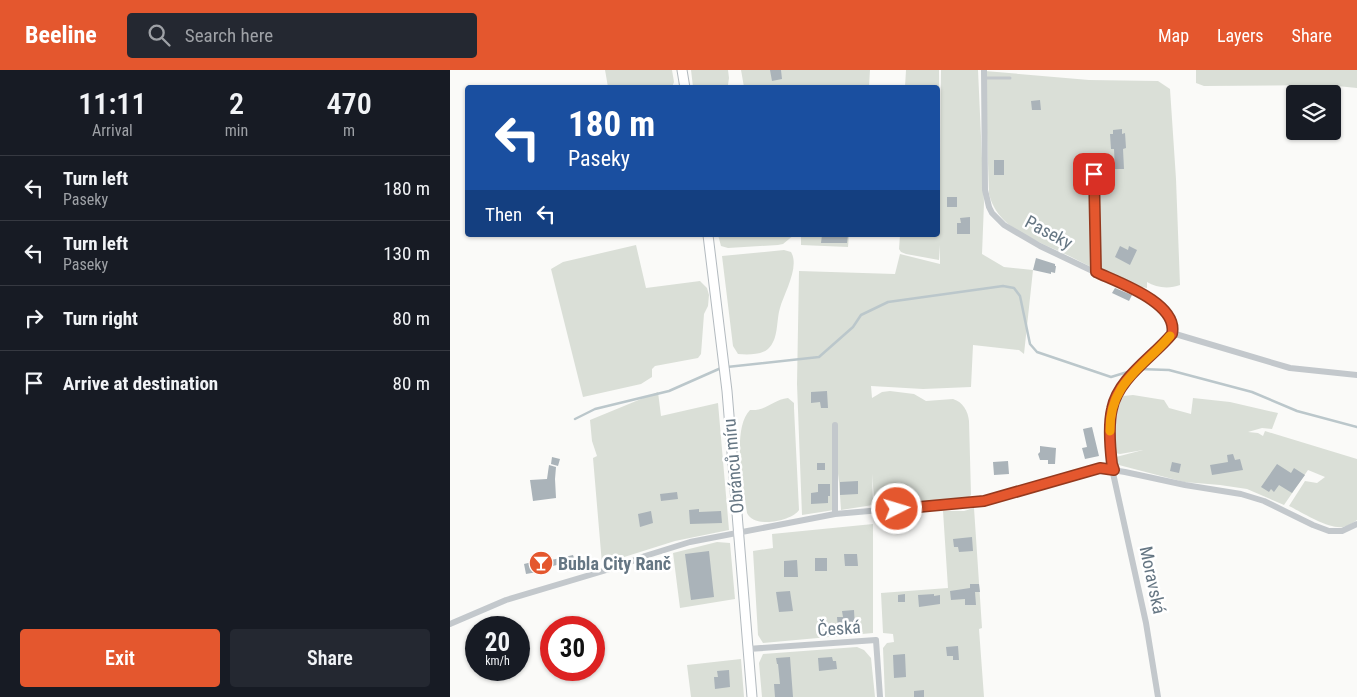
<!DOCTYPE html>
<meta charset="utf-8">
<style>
body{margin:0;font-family:"Roboto Condensed",sans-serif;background:#242831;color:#f1f3f6;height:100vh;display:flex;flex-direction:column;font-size:19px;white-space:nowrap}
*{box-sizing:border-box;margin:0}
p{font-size:16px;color:#9ea1a6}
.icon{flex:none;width:28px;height:28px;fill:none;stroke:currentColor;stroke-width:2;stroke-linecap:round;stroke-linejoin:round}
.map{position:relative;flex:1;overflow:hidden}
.details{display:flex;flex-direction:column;background:#171b24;width:450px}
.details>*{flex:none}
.guide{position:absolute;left:15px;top:15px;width:475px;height:152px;border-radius:5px;box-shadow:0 1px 4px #0004;background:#1a4fa0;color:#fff;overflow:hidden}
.fabs{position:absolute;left:836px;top:15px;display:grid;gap:10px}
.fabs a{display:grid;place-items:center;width:55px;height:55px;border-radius:5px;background:#171b24;box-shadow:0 1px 4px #0004;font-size:25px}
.speed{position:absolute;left:15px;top:546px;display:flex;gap:10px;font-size:25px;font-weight:700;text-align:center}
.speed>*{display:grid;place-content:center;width:65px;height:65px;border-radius:50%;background:#171b24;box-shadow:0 1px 4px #0004;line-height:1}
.speed small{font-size:12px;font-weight:400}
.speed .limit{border:8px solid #d22;background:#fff;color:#111}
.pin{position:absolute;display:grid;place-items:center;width:42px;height:42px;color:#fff;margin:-21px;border-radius:10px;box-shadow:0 2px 8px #0006}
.me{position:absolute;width:55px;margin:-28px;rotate:85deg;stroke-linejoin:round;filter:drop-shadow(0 0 4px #0008)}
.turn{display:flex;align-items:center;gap:18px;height:105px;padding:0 20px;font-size:22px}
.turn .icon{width:65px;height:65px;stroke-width:2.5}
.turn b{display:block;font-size:35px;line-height:42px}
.then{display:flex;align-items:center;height:48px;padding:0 20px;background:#0003;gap:10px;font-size:19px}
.eta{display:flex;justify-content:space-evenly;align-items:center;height:85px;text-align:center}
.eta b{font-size:30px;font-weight:600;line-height:35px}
.primary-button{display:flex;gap:10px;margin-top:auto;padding:10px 20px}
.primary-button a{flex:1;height:58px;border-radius:5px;background:#e4572e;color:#fff;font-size:20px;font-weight:600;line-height:58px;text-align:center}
.primary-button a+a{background:#242831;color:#f1f3f6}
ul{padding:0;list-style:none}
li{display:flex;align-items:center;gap:15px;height:65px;padding:0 20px;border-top:1px solid #363941}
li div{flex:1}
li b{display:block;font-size:19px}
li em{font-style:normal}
header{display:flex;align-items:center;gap:30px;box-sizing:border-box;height:70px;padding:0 25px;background:#e4572e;color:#fff}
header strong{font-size:24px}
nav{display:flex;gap:28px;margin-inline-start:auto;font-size:18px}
.search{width:350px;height:45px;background:#242831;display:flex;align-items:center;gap:12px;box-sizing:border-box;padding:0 18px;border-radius:5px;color:#9ea1a6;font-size:19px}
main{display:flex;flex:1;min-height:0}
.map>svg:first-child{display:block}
.green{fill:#dadfd7}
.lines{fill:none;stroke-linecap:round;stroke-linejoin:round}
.stream{stroke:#bbc7cb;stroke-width:2.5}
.building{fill:#aab3b9}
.secondary-casing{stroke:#b3babf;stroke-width:11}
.lane{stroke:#c3c8cc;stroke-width:3}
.street{stroke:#c3c8cc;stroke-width:6}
.secondary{stroke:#fff;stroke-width:9}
.route-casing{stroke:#94391e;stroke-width:12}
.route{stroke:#e4572e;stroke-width:9}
.slow{stroke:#f59e0b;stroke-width:9}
.labels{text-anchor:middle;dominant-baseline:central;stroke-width:5;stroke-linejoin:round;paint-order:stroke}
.street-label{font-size:18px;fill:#657683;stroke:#fff}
.poi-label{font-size:18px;font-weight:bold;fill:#657683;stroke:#fff;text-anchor:start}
</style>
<header>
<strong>Beeline</strong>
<div class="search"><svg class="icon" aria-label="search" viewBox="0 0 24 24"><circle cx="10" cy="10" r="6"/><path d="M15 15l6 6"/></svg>Search here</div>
<nav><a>Map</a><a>Layers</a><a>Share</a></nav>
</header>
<main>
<section class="details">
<div class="eta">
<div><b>11:11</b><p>Arrival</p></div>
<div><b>2</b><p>min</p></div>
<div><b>470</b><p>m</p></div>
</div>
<ul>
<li><svg class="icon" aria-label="left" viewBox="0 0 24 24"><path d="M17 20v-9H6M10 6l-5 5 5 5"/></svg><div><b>Turn left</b><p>Paseky</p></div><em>180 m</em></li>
<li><svg class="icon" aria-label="left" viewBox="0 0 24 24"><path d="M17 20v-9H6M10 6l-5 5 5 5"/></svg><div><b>Turn left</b><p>Paseky</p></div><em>130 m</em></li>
<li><svg class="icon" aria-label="right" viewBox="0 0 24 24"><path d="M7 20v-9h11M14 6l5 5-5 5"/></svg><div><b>Turn right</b></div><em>80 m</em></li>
<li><svg class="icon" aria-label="arrive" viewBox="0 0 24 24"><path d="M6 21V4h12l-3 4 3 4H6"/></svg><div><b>Arrive at destination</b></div><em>80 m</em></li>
</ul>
<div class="primary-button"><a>Exit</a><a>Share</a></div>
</section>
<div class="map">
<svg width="907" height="627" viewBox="0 0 907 627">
<rect width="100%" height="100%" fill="#fafaf8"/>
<path class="green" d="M155 0H222L224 12 222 17H158Z
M241 0H278L279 8 278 15 271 17H243Z
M291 0H420L419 17H294Z
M456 0H489L490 107 491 0H528L534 133 532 184 554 197 583 200 574 284 569 280 523 275 521 317 473 319 421 316 422 328 432 322 440 321 464 324 476 331 503 329C513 332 518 341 519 351L521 425 518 428 429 434 424 428 422 404 423 435 391 440 389 412 382 355 384 440 352 445 347 314 349 201 445 204 450 184 490 194V175L489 190 456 184 451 182 449 179 450 165H488V18L455 17Z
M746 0H907V18L877 15 754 16 746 13Z
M535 1 639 10 708 11 720 19 726 109 730 215C720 219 706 218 697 212V218C670 213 640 196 615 184 596 175 573 167 557 153 548 145 542 136 539 124Z
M268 165H344L333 174 328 175 278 178 271 176Z
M351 165H399L398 177 351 175Z
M186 175 196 218 250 211 257 218 259 225 258 236 254 244 251 284 248 288 205 296 202 299V307L191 314 133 327 101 199 113 192Z
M334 180 341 182C350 197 334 223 330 238 326 251 329 269 318 279 311 285 297 285 288 284L283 276 272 186Z
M208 322 211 346 268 333 279 460 225 471 152 494 143 388 147 386 142 371 140 350Z
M683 325 714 330 719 338 741 344 743 328 780 332 828 343 822 359 812 358 798 362 808 363 813 366 815 361 907 389V450C903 453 898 456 893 457 878 459 853 443 839 436L855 411 867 413 875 407 858 400 834 435 797 419 770 415 734 412 665 394 666 387 693 380 670 384 665 383C663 364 660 342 673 326Z
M338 328 344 333V338L349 440C342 451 304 459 297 443 294 419 281 359 300 340 317 341 322 330 338 328Z
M524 438 532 558 529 559 534 627H435L433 578 437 573 444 572 443 564 433 563 431 523 498 518 493 441H514Z
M423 454V563L313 573 308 565 303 481 323 478 322 464Z
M267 472 280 473 285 529 230 538 223 483Z
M407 577 414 580 421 588 425 627H312L309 593 313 584Z
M291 589 294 627H241L237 595Z"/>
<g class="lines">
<path class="stream" d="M277 297 369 287 403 257 411 245 438 232 553 216 564 218 570 226 580 274 587 282 661 307 684 300
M689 299 719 300 802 322 847 341 907 357
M125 349 145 339 219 321 271 298"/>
</g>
<path class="building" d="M320 0H331L332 9 322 11Z
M590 30 591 40H582L581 31Z
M672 59V64L675 63 676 78 673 79 674 99H665L664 79H661L660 64H663V60Z
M544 90H554V105H544Z
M497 127H507V137H497Z
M520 147V164H507V153H511L510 148Z
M372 165H398L397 173H371Z
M670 176 678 180 679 176 687 180 680 195 665 187Z
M586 188 605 194V196H606L605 203 601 202V204L583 200Z
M665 218 682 225 679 231 662 223Z
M377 321 378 338H371L370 332 361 333V322Z
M642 357 649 386 635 389 632 378 637 377 633 359Z
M590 376 606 378 605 394H598V390H590L588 384 590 382Z
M783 384 785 390 790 389 793 400 762 405 760 395 778 392 777 385Z
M102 387 110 389 108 396 101 394Z
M558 391 559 404 544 405 543 392Z
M722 392 731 394 729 403 720 401Z
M367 393H375V400H367Z
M827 394 841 403 844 398 855 405 842 423 829 415 824 422 821 419 819 422 811 417Z
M99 395 106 397 105 409 106 428 83 431 80 410 97 409Z
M408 411V424L390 425V412Z
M368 414H380V426H378V433L361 434V423L368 422Z
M227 422 228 429 211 431 210 424Z
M249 439V442L271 441 272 453 240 454 239 440Z
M201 441 203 453 190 457 188 444Z
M522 467 523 481 509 482 508 477H504L503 469Z
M259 481 264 527 241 530 235 484Z
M96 484 97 491 123 485 125 491 98 497V500L76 504 74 494 82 492 81 487Z
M394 484H407L408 496H395Z
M365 488H377V501H365Z
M347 490 348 507H334V491Z
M520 514H529L530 522H525L526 535H515V529L501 530 500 521 520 518Z
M340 521 343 541 329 542 326 522Z
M455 524V532H448V525Z
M484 524V526L490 525V534L469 537 468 525Z
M404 540 405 558 388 559 387 547H393L392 541Z
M508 576 509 590H503V586H497L496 577Z
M455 584 456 607 444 608 443 585Z
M340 587 343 627H325L324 614H330L328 594H327L326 588Z
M382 587 383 591H386L387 599 369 601 368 588Z
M279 600 280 617 265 619 264 607H268L267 601Z
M474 620V627H464V621Z"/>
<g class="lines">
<g class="secondary-casing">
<path id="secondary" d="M232 0 235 18
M258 165 277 321 302 627"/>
</g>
<path class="lane" d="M534 8H560
M644 104 646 202"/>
<path class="street" d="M534 0 535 120 539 137 542 143 554 155 590 176 697 227C709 235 726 247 722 263L685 302 670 321 664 332 660 350 661 394 696 553 708 627
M722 263 840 298 907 305
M385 355V444
M0 554 56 530 170 496 195 486 240 472 385 444 534 431 650 398 675 402 735 415 791 424 814 431 863 455 879 461H892L907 454
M298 579 426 570 430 627"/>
<use href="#secondary" class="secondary"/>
</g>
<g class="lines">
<g class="route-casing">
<path id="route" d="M447 439 534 431 650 398 664 400 662 394C660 377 658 356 662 339 668 308 703 287 722 264 729 233 667 212 646 202L644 104"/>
</g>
<use href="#route" class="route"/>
<path class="slow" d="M660 361C659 313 693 298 720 266"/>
</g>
<defs>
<g id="bar-disc" transform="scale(1.25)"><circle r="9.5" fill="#e4572e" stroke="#fff"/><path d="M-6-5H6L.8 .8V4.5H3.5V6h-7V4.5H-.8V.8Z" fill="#fff"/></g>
</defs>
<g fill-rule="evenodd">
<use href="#bar-disc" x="91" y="493"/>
</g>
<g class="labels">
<g class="street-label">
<text transform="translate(599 162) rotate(28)">Paseky</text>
<text transform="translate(283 396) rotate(-95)">Obránců míru</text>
<text transform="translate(703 510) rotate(78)">Moravská</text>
<text transform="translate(389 558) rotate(-4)">Česká</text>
</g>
<g class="poi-label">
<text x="108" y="493">Bubla City Ranč</text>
</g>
</g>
</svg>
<div class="fabs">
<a><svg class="icon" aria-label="layers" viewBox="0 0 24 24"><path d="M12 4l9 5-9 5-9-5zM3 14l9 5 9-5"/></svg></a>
</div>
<div class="speed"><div>20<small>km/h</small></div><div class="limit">30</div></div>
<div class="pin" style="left:644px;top:104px;background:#d93025"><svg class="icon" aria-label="arrive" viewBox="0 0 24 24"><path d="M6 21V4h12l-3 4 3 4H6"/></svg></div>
<svg class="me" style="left:447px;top:439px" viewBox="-20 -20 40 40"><circle r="17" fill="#e4572e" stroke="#fff" stroke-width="3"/><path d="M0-11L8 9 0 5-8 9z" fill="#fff"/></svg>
<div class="guide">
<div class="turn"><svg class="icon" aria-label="left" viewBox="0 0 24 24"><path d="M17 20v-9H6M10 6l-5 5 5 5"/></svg><div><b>180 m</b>Paseky</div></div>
<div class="then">Then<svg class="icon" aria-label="left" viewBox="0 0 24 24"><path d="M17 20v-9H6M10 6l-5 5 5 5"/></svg></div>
</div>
</div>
</main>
